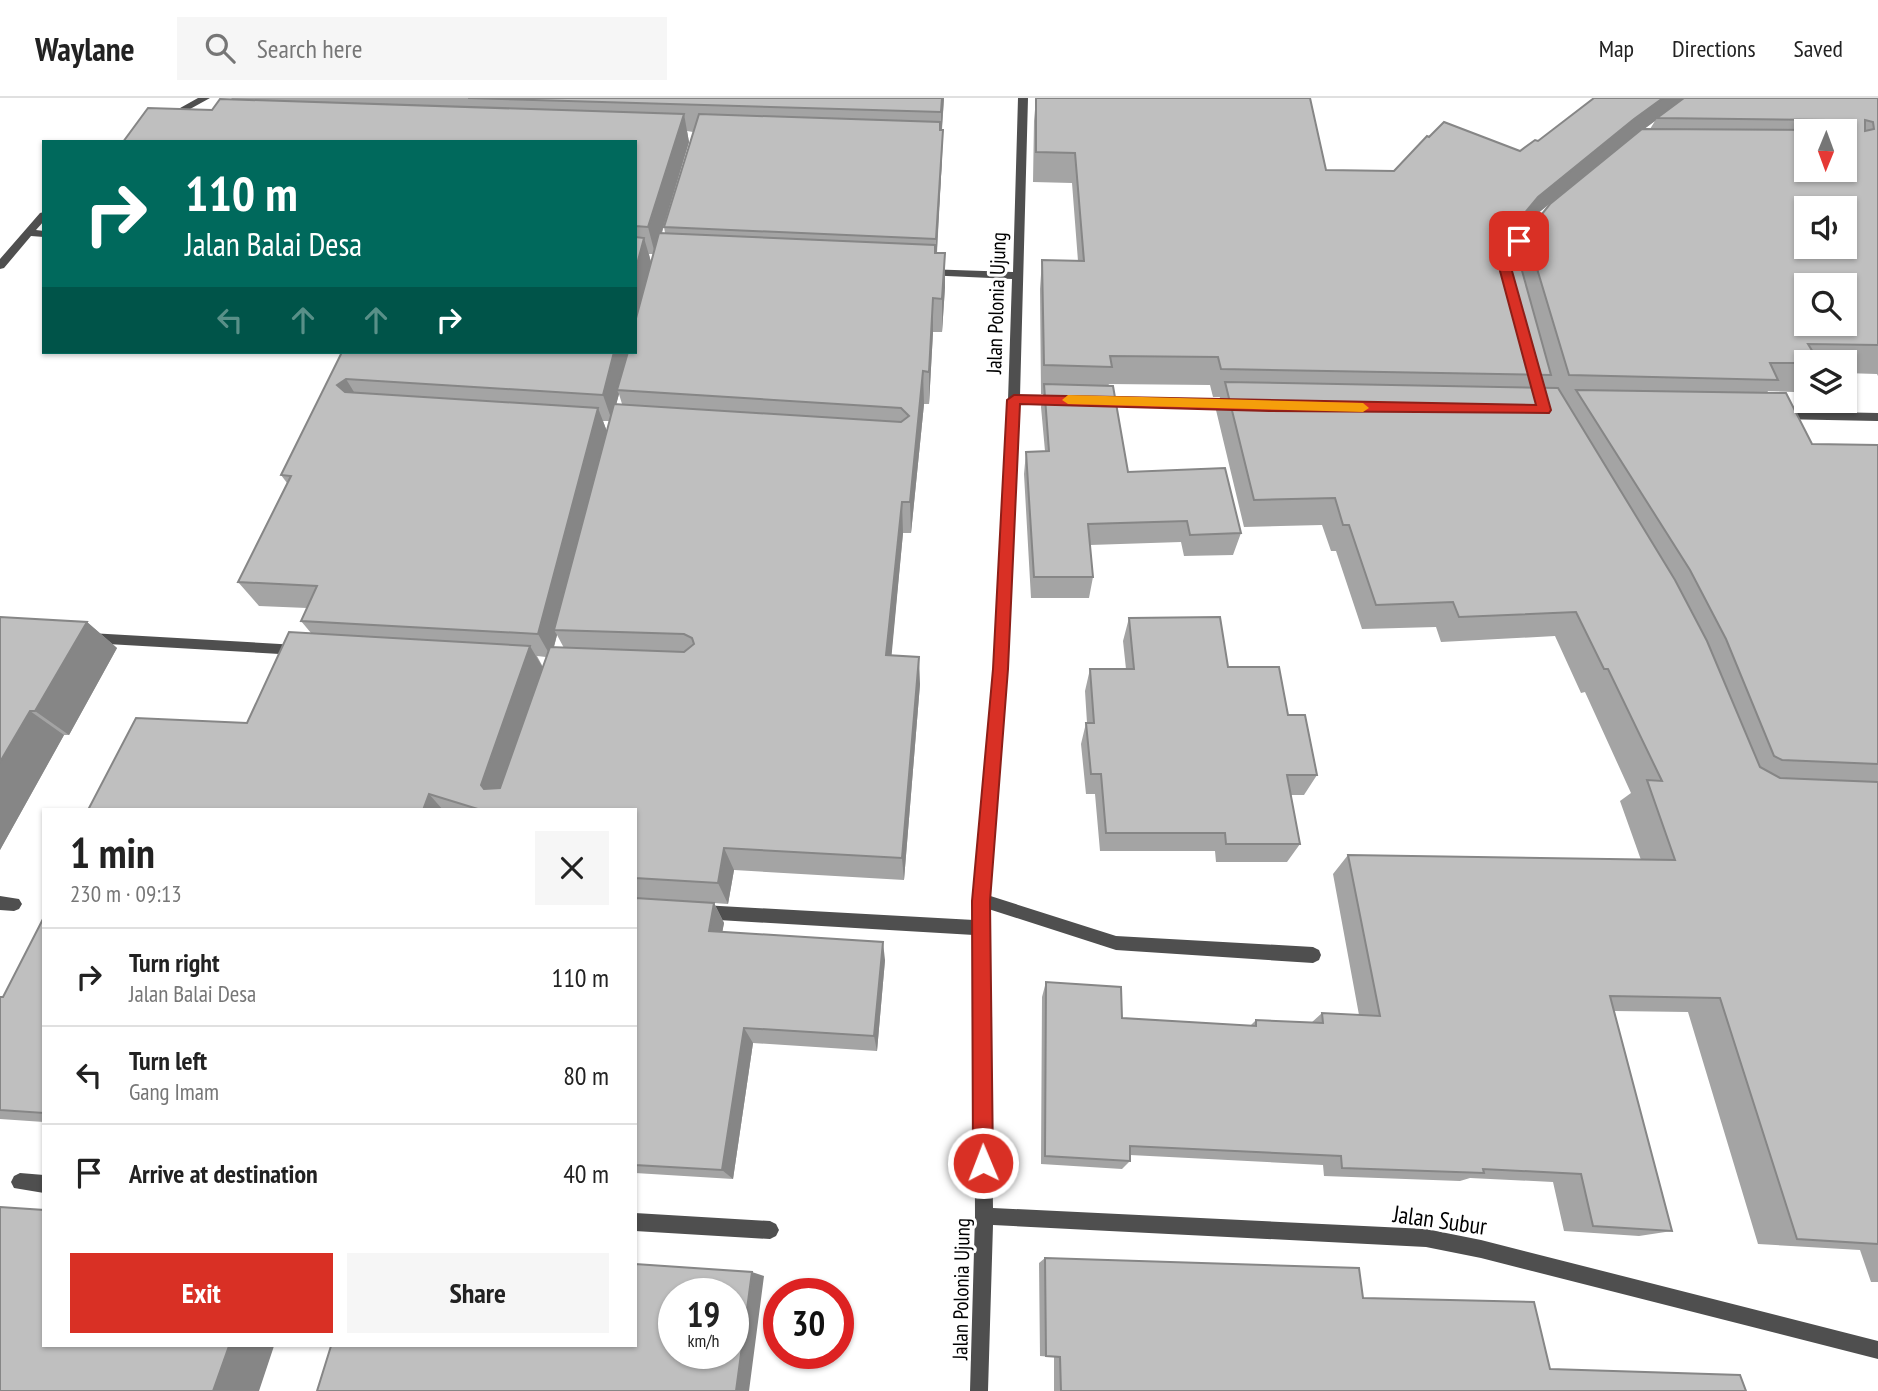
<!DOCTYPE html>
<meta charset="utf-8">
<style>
body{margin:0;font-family:"PT Sans Narrow",sans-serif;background:#f6f6f6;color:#222;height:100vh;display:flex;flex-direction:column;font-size:26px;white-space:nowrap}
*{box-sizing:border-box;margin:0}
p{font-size:23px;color:#767676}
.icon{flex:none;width:38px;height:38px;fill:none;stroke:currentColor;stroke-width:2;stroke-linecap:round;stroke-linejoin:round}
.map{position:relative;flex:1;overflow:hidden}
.sheet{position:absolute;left:42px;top:710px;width:595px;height:539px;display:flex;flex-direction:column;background:#fff;border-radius:0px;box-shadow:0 2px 5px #0004}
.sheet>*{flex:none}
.hud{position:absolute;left:42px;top:42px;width:595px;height:214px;border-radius:0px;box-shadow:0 2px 5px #0004;background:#00695c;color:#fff;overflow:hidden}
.needle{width:46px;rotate:181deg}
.fabs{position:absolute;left:1794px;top:21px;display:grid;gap:14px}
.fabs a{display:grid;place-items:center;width:63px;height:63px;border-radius:0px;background:#fff;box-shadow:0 2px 5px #0004;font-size:35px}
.speed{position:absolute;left:658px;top:1180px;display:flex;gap:14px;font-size:35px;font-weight:700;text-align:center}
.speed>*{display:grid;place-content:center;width:91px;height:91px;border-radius:50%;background:#fff;box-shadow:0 2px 5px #0004;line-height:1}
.speed small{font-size:18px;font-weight:400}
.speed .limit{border:10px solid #d22;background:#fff;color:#111}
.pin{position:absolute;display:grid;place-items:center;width:60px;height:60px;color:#fff;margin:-30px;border-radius:14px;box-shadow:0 4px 10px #0006}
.me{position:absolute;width:77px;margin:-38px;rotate:359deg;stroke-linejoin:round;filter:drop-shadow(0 0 5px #0008)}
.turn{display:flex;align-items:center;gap:24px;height:147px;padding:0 28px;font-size:32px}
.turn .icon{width:91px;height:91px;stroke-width:2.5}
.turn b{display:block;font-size:49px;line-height:60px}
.lanes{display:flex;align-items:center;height:66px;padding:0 28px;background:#0003;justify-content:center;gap:35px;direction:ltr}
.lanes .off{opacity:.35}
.round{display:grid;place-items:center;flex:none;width:74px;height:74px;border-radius:0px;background:#f6f6f6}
.head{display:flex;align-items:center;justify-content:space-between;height:119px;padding:0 28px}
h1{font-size:42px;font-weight:800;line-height:52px}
.action{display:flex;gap:14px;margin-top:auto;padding:14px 28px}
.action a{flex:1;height:80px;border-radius:0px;background:#d93025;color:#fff;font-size:28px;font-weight:800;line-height:80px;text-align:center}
.action a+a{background:#f6f6f6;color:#222}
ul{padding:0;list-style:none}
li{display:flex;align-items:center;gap:21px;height:98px;padding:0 28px;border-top:2px solid #e0e0e0}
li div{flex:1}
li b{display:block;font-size:26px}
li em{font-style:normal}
header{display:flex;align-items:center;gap:42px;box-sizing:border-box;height:98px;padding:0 35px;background:#fff;border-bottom:2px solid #e0e0e0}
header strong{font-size:33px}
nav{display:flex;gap:38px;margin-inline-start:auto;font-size:24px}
.search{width:490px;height:63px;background:#f6f6f6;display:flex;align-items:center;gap:18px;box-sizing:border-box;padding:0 24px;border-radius:0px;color:#767676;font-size:26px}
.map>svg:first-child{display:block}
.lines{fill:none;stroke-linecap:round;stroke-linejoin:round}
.lane{fill:#4f4f4f;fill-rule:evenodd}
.street{fill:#4f4f4f;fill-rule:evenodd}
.wall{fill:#a4a4a4;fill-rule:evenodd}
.shaded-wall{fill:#868686}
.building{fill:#bfbfbf;stroke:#868686;stroke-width:2;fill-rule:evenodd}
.route{fill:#d93025;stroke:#8d1f18;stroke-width:2}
.slow{fill:#f59e0b}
.labels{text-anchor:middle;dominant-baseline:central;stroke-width:6;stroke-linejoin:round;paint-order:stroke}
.street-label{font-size:21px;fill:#000;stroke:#fff}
.near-street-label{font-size:24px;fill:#000;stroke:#fff}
</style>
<header>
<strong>Waylane</strong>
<div class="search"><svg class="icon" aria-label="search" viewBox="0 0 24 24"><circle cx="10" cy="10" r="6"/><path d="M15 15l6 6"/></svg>Search here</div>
<nav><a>Map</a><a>Directions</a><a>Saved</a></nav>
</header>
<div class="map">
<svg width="1878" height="1293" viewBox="0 0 1878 1293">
<rect width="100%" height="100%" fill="#fff"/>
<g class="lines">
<path class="lane" d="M981 795 1116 838 1313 849 1319 852 1321 857 1319 862 1313 865 1116 852 976 807 973 802 976 797Z"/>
<path class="street" d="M198 0H210L172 21 164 19Z
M1018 0H1028L1020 298H1061L1067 302 1061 306H1019L1007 571 989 802 993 1110 1426 1131 1481 1142 1878 1243V1261L1481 1160 1426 1149 993 1127 988 1293H970L975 1118 974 837 702 821 697 819 694 814 697 809 702 807 974 822 993 571 1008 302 1012 181 925 177 920 174 925 171 1013 174Z
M44 114V123L36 132 44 133V139L31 138 4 170 0 171V161L40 115Z
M1546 114 1550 115V119L1521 146 1511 167H1503C1502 147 1529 122 1546 114Z
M1099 299 1236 304 1242 308 1236 312 1099 307 1093 303Z
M1778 313 1878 315V323L1778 321 1772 317Z
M90 535 297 547 304 552 297 557 90 545 83 540Z
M0 798 19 801 22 806 19 811 14 813 0 812Z
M20 1075 44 1077V1095L14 1090 11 1084 14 1078Z
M635 1115 770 1123 776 1126 779 1132 776 1138 770 1141 635 1133Z"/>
</g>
<path class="wall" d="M231 0H944L942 32V60L937 155 945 189 942 234H933L929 306H924L911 435H903L891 558 920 586 904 782 734 772 728 806 714 805 724 825 722 834 885 862 877 953 753 945 733 1081 635 1075V712H88L247 625 311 535 301 523 307 510 259 508 238 484 287 385 281 377 342 254H635V44L212 12 232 1ZM687 33 693 34 664 129 665 135H662L689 44ZM649 156H653L651 165ZM619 296 622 306H616ZM603 323H609L607 334ZM557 537 564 550 554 549ZM537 558 546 559 543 569Z
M1036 0 1326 72 1394 73 1520 53 1538 43 1594 0H1878V278L1877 276 1844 275V264H1806V281L1794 294 1768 293 1767 295 1812 346 1878 347V1184H1871L1860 1152 1758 1146 1688 914 1614 913 1672 1133 1639 1138 1564 1133 1553 1084 1470 1080 1460 1083 1324 1078 1323 1067 1130 1057V1063L1122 1071 1041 1066 1042 899 1046 884 1122 920 1250 928 1256 922 1311 925 1322 915 1359 917 1333 776 1348 757 1641 762 1620 703 1631 695 1585 594 1581 595 1555 538 1441 544 1436 529 1362 531 1336 453H1331L1322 427 1244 429 1216 312 1220 299H1213L1210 287 1109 286 1108 288 1128 374 1241 435 1233 457 1184 458 1181 444 1090 447 1093 479 1089 500H1031L1024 376 1026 354 1045 353 1041 309 1043 296H1041L1040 191 1042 162 1078 163 1072 85 1033 84 1034 23ZM1655 23 1650 31H1644ZM1620 49 1533 127 1517 157 1514 144 1515 137 1522 128Z
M0 519 87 524 117 550 69 637H64L0 752Z
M1129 520 1228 569 1288 617 1317 677 1304 697H1291L1300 746 1287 764H1216L1215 753H1100L1095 696H1086L1081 646 1086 625H1087L1085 593 1090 571H1126L1123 543Z
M44 819V1024L0 1021V899H3Z
M1045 1160 1363 1200 1550 1271 1746 1293H1054V1259L1040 1258 1039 1165Z"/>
<path class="shaded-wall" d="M942 0H944L941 41V14Z
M1663 0H1686L1657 20 1655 23 1617 51 1522 128 1503 152 1518 123 1538 99 1634 21Z
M684 16 689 44 655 156 648 129Z
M943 32 942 60 936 168V141Z
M644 140 652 167 635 232V174Z
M945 155V189L942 234V201Z
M933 200V234L929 306V274Z
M614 254H630L617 292 619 296 612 323 603 297Z
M923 273 924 306 911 435 910 404Z
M346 281 362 307 337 287Z
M598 310 608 336 554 532 557 537 551 559 538 536Z
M902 404 903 435 889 585 886 557Z
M87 524 117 550 69 637 35 613Z
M530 548 546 575 501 711 481 687Z
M919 559 920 586 904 782 902 760Z
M30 613 64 637 0 752V664Z
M429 696 443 712H423Z
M724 750 734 772 728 806 718 785Z
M714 805 724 825 719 852 709 833Z
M883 844 885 862 877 953 874 938Z
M744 930 753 945 733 1081 722 1072Z
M752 1174 764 1178 749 1293H736Z
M229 1248H274L259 1293H213Z"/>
<path class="building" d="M468 0H942L941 14Z
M1036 0H1310L1326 72 1394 73 1427 38 1429 39 1444 24 1520 53 1535 42 1538 43 1594 0H1663L1634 21 1538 99 1518 123 1514 144 1551 277 1221 271 1218 259 1110 258 1112 269 1044 267 1042 162 1084 163 1075 55 1036 54Z
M1684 0H1878V247L1808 246 1819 264H1806V265H1770L1778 282 1569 277 1529 144 1533 127 1550 106 1642 31 1829 32 1830 24 1827 22 1657 20ZM1865 22 1873 24 1874 31 1865 33ZM1806 33H1844V72H1806ZM1806 110H1844V149H1806ZM1806 187H1844V226H1806Z
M220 1 684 16 648 129 635 128V44H123L148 10 212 12Z
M699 16 940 24V32H943L936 141 664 129Z
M659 135 935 147V155H945L942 201 933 200 929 274 923 273 910 404H902L886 557 919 559 902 760 724 750 718 785 635 780V712H481L429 696 423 712H88L136 620 247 625 289 534 530 548 481 687 484 691 500 690 550 549 684 554 694 546 692 540 684 536 554 532 614 306 901 324 909 318 901 310 617 292 628 254H635V224Z
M635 139 644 140 635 174Z
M342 254H614L603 297 346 281 337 287 345 294 598 310 538 536 301 523 317 488 238 484 291 378 281 377Z
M1225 284 1558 290 1675 482 1707 543 1760 669 1780 680 1878 684V1146L1797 1141 1720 900 1610 898 1672 1133 1593 1128 1581 1076 1483 1071 1484 1075 1342 1070 1341 1058 1130 1048V1063L1045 1058 1046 884 1121 889 1122 920 1256 928V922L1323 925 1322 915 1380 918 1348 757 1675 762 1647 682 1662 683 1608 571H1604L1576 514 1459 519 1453 504 1376 507 1349 427H1343L1335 400 1254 402Z
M1044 286 1113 288 1128 374 1225 370 1241 435 1190 437 1187 423 1088 426 1093 479H1034L1026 354 1049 353Z
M1576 292 1786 295 1812 346 1878 347V666L1782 662 1774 658 1726 541 1690 472Z
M0 519 87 524 35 613H30L0 664Z
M1220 519 1228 569H1279L1288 617H1305L1317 677H1287L1300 746H1226L1225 735H1106L1101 676H1091L1086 625H1094L1090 571H1134L1129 520Z
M635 800 714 805 709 833 883 844 874 938 744 930 722 1072 635 1067Z
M44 819V1015L0 1012V899H3Z
M0 1109 44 1112V1248H229L213 1293H0Z
M1045 1160 1359 1170 1363 1200 1534 1204 1550 1271 1740 1277 1746 1293H1061L1060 1259 1046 1258Z
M635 1166 752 1174 736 1293H317L331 1248H635ZM674 1195H733V1255H674Z"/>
<path class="route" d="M1519 139 1525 143 1515 155 1512 173 1551 312 1549 315 1269 313 1020 306 1008 571 990 803 993 1065 990 1072 983 1075 976 1072 973 1065 972 803 993 571 1007 302 1014 297 1536 307 1500 173 1504 154Z"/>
<path class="slow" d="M1068 297 1363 305 1369 310 1363 314 1068 306 1062 302Z"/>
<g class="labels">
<g class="street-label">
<text transform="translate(996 205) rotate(-88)">Jalan Polonia Ujung</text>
<text transform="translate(961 1191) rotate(-89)">Jalan Polonia Ujung</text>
</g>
<g class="near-street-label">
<text transform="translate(1440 1122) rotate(8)">Jalan Subur</text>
</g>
</g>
</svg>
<div class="fabs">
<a><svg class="needle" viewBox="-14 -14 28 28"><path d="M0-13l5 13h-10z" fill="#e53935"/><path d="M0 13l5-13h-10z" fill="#767676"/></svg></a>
<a><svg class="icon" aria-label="sound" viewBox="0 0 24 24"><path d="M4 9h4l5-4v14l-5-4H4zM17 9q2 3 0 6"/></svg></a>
<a><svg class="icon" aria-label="search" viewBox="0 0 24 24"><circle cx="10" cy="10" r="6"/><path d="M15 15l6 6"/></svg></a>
<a><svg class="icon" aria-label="layers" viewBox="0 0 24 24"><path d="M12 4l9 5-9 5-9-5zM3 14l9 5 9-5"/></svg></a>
</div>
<div class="speed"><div>19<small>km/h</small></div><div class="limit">30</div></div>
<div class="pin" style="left:1519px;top:143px;background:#d93025"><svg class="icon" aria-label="arrive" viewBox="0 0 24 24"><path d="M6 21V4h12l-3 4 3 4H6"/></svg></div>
<svg class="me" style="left:983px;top:1065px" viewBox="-20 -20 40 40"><circle r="17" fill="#d93025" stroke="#fff" stroke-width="3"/><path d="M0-11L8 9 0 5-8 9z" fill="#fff"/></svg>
<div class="hud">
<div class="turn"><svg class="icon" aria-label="right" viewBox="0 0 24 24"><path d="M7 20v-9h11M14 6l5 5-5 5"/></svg><div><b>110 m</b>Jalan Balai Desa</div></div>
<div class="lanes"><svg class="icon off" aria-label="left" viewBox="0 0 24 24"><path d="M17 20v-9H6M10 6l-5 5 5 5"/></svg><svg class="icon off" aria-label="ahead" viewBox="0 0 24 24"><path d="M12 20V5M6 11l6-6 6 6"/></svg><svg class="icon off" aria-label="ahead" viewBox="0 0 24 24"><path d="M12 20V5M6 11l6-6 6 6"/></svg><svg class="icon" aria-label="right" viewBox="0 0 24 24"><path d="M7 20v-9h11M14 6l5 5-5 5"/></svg></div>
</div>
<section class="sheet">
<div class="head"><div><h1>1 min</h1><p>230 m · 09:13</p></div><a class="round"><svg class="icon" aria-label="close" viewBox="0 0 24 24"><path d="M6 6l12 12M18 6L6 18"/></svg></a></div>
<ul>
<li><svg class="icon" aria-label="right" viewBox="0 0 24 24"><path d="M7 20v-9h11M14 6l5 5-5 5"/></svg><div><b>Turn right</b><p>Jalan Balai Desa</p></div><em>110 m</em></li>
<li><svg class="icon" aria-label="left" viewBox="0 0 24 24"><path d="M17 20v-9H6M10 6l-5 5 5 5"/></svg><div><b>Turn left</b><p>Gang Imam</p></div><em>80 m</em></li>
<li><svg class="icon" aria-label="arrive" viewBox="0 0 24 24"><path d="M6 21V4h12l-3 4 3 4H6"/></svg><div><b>Arrive at destination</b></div><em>40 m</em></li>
</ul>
<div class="action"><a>Exit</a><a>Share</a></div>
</section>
</div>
